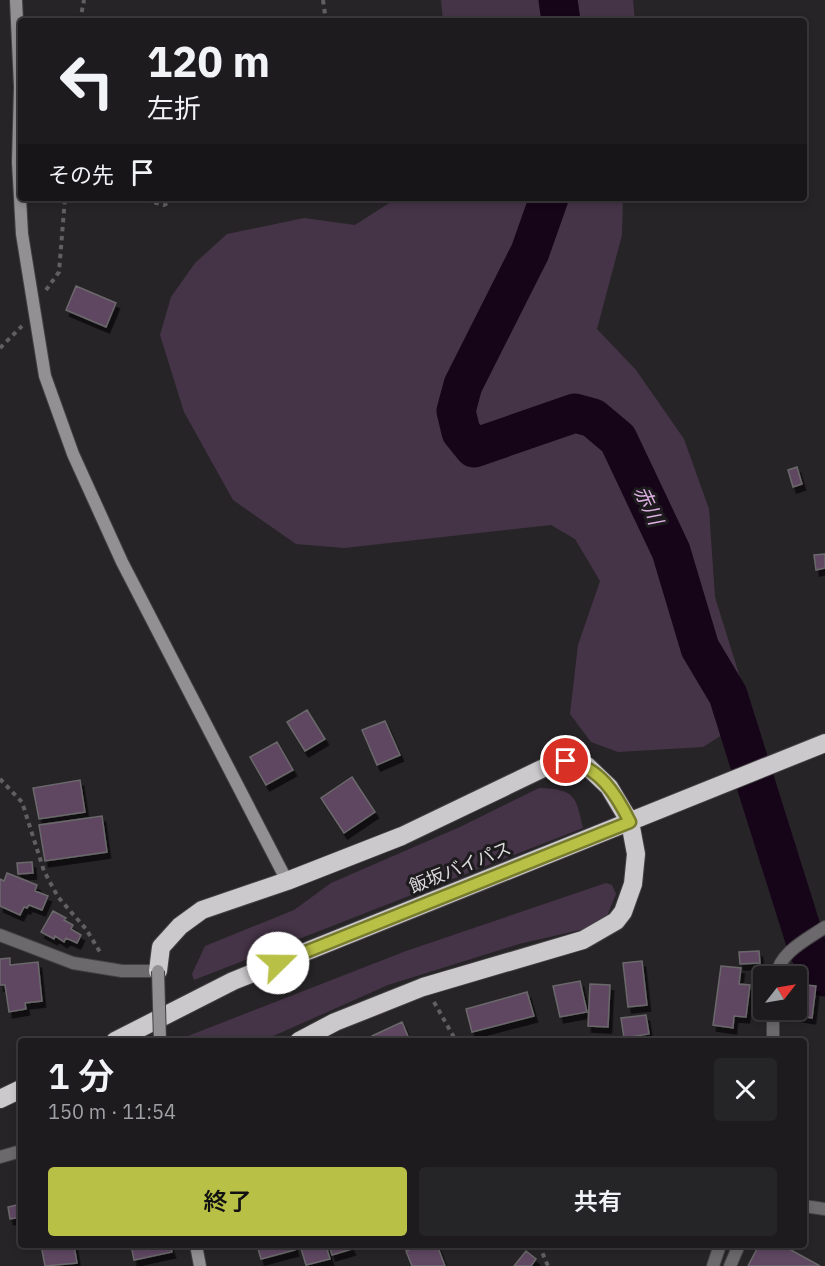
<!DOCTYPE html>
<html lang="ja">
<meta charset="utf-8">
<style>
body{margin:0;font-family:"IBM Plex Sans","Noto Sans JP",sans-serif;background:#252426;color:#f1f3f6;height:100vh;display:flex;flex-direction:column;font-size:22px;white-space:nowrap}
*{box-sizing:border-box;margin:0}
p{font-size:20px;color:#a0a1a4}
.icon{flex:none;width:33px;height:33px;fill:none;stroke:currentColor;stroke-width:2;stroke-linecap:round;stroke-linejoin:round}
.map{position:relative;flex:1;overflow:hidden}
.side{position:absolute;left:18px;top:1038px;width:789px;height:210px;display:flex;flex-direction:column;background:#1d1b1d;border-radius:6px;box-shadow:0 3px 9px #0003,0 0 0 2px #3b393b}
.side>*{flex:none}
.banner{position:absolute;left:18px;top:18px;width:789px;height:183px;border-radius:6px;box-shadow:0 3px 9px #0003,0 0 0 2px #3b393b;background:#1d1b1d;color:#f1f3f6;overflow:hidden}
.needle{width:39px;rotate:59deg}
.buttons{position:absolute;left:753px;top:966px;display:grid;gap:12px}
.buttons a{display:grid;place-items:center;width:54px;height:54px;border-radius:6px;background:#1d1b1d;box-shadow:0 3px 9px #0003,0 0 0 2px #3b393b;font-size:30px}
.pin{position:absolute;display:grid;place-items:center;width:51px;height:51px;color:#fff;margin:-26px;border:3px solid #fff;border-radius:50%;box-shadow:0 2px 6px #0007}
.me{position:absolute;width:66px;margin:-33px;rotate:68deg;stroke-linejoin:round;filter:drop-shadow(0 0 4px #0008)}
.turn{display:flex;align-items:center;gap:21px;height:126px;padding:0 30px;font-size:27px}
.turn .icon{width:78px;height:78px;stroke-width:2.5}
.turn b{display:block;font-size:42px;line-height:51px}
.then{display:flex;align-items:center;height:57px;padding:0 30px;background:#0003;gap:12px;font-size:22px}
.round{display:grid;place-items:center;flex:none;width:63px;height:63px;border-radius:6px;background:#252426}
.summary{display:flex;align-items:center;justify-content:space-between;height:102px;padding:0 30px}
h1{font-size:36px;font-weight:600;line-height:45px}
.action{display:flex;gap:12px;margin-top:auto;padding:12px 30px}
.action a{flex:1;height:69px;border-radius:6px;background:#b9c046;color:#111;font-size:24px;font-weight:600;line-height:69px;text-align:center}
.action a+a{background:#252426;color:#f1f3f6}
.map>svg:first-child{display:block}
.green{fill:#453447}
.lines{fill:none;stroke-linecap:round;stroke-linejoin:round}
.river{stroke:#160419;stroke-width:39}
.building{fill:#5f4762;stroke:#6b696b;stroke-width:1.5;filter:url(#shadow)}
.street-casing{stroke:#444144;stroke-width:14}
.secondary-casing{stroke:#444144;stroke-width:14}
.highway-casing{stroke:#444144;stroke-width:20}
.path{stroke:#615f61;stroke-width:4;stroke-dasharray:4.5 4.5;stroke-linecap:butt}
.street{stroke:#6b696b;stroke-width:12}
.secondary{stroke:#929092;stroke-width:12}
.highway{stroke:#ccc9cc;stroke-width:18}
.secondary-bridge-casing{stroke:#444144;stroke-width:14;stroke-linecap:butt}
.secondary-bridge{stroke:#929092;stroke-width:12}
.route-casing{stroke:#787d2e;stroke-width:15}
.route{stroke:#b9c046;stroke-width:10}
.labels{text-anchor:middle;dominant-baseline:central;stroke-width:6;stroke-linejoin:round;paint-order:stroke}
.street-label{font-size:18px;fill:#dbd9db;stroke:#1d1b1d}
.water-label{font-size:20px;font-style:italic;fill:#dcb0e2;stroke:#1d1b1d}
</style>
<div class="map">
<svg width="825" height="1266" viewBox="0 0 825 1266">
<defs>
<filter id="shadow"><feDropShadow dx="3.5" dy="6" stdDeviation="0" flood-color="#0009"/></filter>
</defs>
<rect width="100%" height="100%" fill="#272427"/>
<path class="green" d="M441 0H633L635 21H443Z
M397 198H623L622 235 597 329 636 370 684 439 709 509 715 597 752 716 703 747 618 752 591 742 570 714 578 645 600 581 575 539 551 525 344 548 296 544 233 500 184 412 160 335 171 297 195 263 227 234 304 218 355 225Z
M539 788C575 789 576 796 583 828L194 980 192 974 205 946 294 910 331 883 460 827Z
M606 883 612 885 616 894 607 916 584 929 519 944 388 985 262 1041H188V1036L406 951Z"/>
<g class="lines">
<path class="river" d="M558 0 561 21
M549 198 530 252 463 385 456 411 461 432 474 448 575 413 593 418 618 439 671 551 700 648 728 695 808 950 825 977"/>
</g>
<path class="building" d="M76 286 116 303 106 327 66 310Z
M797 467 802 484 793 487 788 470Z
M825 554V568L816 570 814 555Z
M307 710 325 739 305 751 287 722Z
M385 721 400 755 377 765 362 730Z
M277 742 293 770 266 785 250 757Z
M352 777 375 812 344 833 321 798Z
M80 780 85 812 39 819 33 788Z
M102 816 107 852 45 861 39 825Z
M32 862 33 873 18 874 17 863Z
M7 873 37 885 35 891 48 896 42 910 29 905 27 908 24 907 20 915 0 906V879L4 881Z
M53 911 66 918 64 920 73 925 71 929 81 935 77 943 66 938 64 942 55 936 54 939 41 932Z
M759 951 760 963 740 964 739 952Z
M10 958V965L38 962 42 1001 25 1003 26 1009 9 1012 5 985H0V959Z
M642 961 647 1005 628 1007 623 963Z
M721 966 741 968 739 984 750 985 746 1017 734 1016 733 1028 713 1025Z
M580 981 587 1012 560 1017 553 986Z
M590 984 610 985 608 1027 588 1026Z
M796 984 816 986 812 1018 787 1014 788 1010H796Z
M527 992 534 1016 472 1032 466 1009Z
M646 1015 649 1034 624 1038 621 1018Z
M402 1022 410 1041H374L372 1036Z
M21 1204V1217L10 1219 8 1207Z
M41 1245H74L77 1263 45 1266Z
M131 1245H170L172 1252 134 1260Z
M257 1245H294L295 1250 261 1259Z
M300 1245H326L330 1259 306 1265Z
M329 1245H350L352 1249 332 1255Z
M422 1245H437L445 1266H412L406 1251Z
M759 1245H782L820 1266H748Z
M526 1251 536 1259 531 1266H514Z"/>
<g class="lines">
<g class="street-casing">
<path id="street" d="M0 935 73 963 122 971H158
M776 976C780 952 806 940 825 927
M773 1010V1041
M0 1157 21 1151
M804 1206 825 1209
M713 1266 720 1245
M730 1266 739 1245"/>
</g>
<g class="secondary-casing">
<path id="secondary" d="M16 0 20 87 18 162 22 234 45 376 73 454 122 562 287 881
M196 1245 200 1266"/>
</g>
<g class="highway-casing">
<path id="highway" d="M158 971 161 947 180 926 202 910 287 881 402 836 552 764 566 761 587 766 609 787 630 822 636 854 633 884 623 912 616 921 583 940 423 987 335 1022 299 1041
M115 1041 233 981 825 743
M0 1099 21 1089"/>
</g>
<path class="path" d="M323 0 326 21
M80 21 84 0
M137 198 164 205 176 198
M46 290 59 272 65 198
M0 348 22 326
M0 779 22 802 44 871 58 897 86 929 100 952
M434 1002 456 1041
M539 1245 548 1266"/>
<use href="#street" class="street"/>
<use href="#secondary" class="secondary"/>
<use href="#highway" class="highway"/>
<g class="secondary-bridge-casing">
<path id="secondary-bridge" d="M158 971 160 1041"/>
</g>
<use href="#secondary-bridge" class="secondary-bridge"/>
</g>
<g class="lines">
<g class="route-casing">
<path id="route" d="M278 963 630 822C616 794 599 766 566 761"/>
</g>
<use href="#route" class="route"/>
</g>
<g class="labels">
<g class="street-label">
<text transform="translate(460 867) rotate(-22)">飯坂バイパス</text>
</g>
<g class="water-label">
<text transform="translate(649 505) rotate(65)">赤川</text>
</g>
</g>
</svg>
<div class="buttons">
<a><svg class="needle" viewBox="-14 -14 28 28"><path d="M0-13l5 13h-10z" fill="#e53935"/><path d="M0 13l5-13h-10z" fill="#a0a1a4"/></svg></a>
</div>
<div class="pin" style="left:566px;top:761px;background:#d93025"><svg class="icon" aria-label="arrive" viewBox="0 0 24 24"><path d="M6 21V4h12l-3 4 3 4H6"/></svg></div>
<svg class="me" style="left:278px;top:963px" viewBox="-20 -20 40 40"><circle r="19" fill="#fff"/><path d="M0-13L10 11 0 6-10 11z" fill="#b9c046"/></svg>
<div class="banner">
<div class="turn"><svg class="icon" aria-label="left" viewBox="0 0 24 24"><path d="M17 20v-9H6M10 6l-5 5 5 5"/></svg><div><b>120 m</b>左折</div></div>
<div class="then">その先<svg class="icon" aria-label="arrive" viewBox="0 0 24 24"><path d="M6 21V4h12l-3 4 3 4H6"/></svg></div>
</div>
<section class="side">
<div class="summary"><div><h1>1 分</h1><p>150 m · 11:54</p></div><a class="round"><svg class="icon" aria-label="close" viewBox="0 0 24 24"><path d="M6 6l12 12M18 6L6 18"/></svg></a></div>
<div class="action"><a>終了</a><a>共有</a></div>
</section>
</div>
